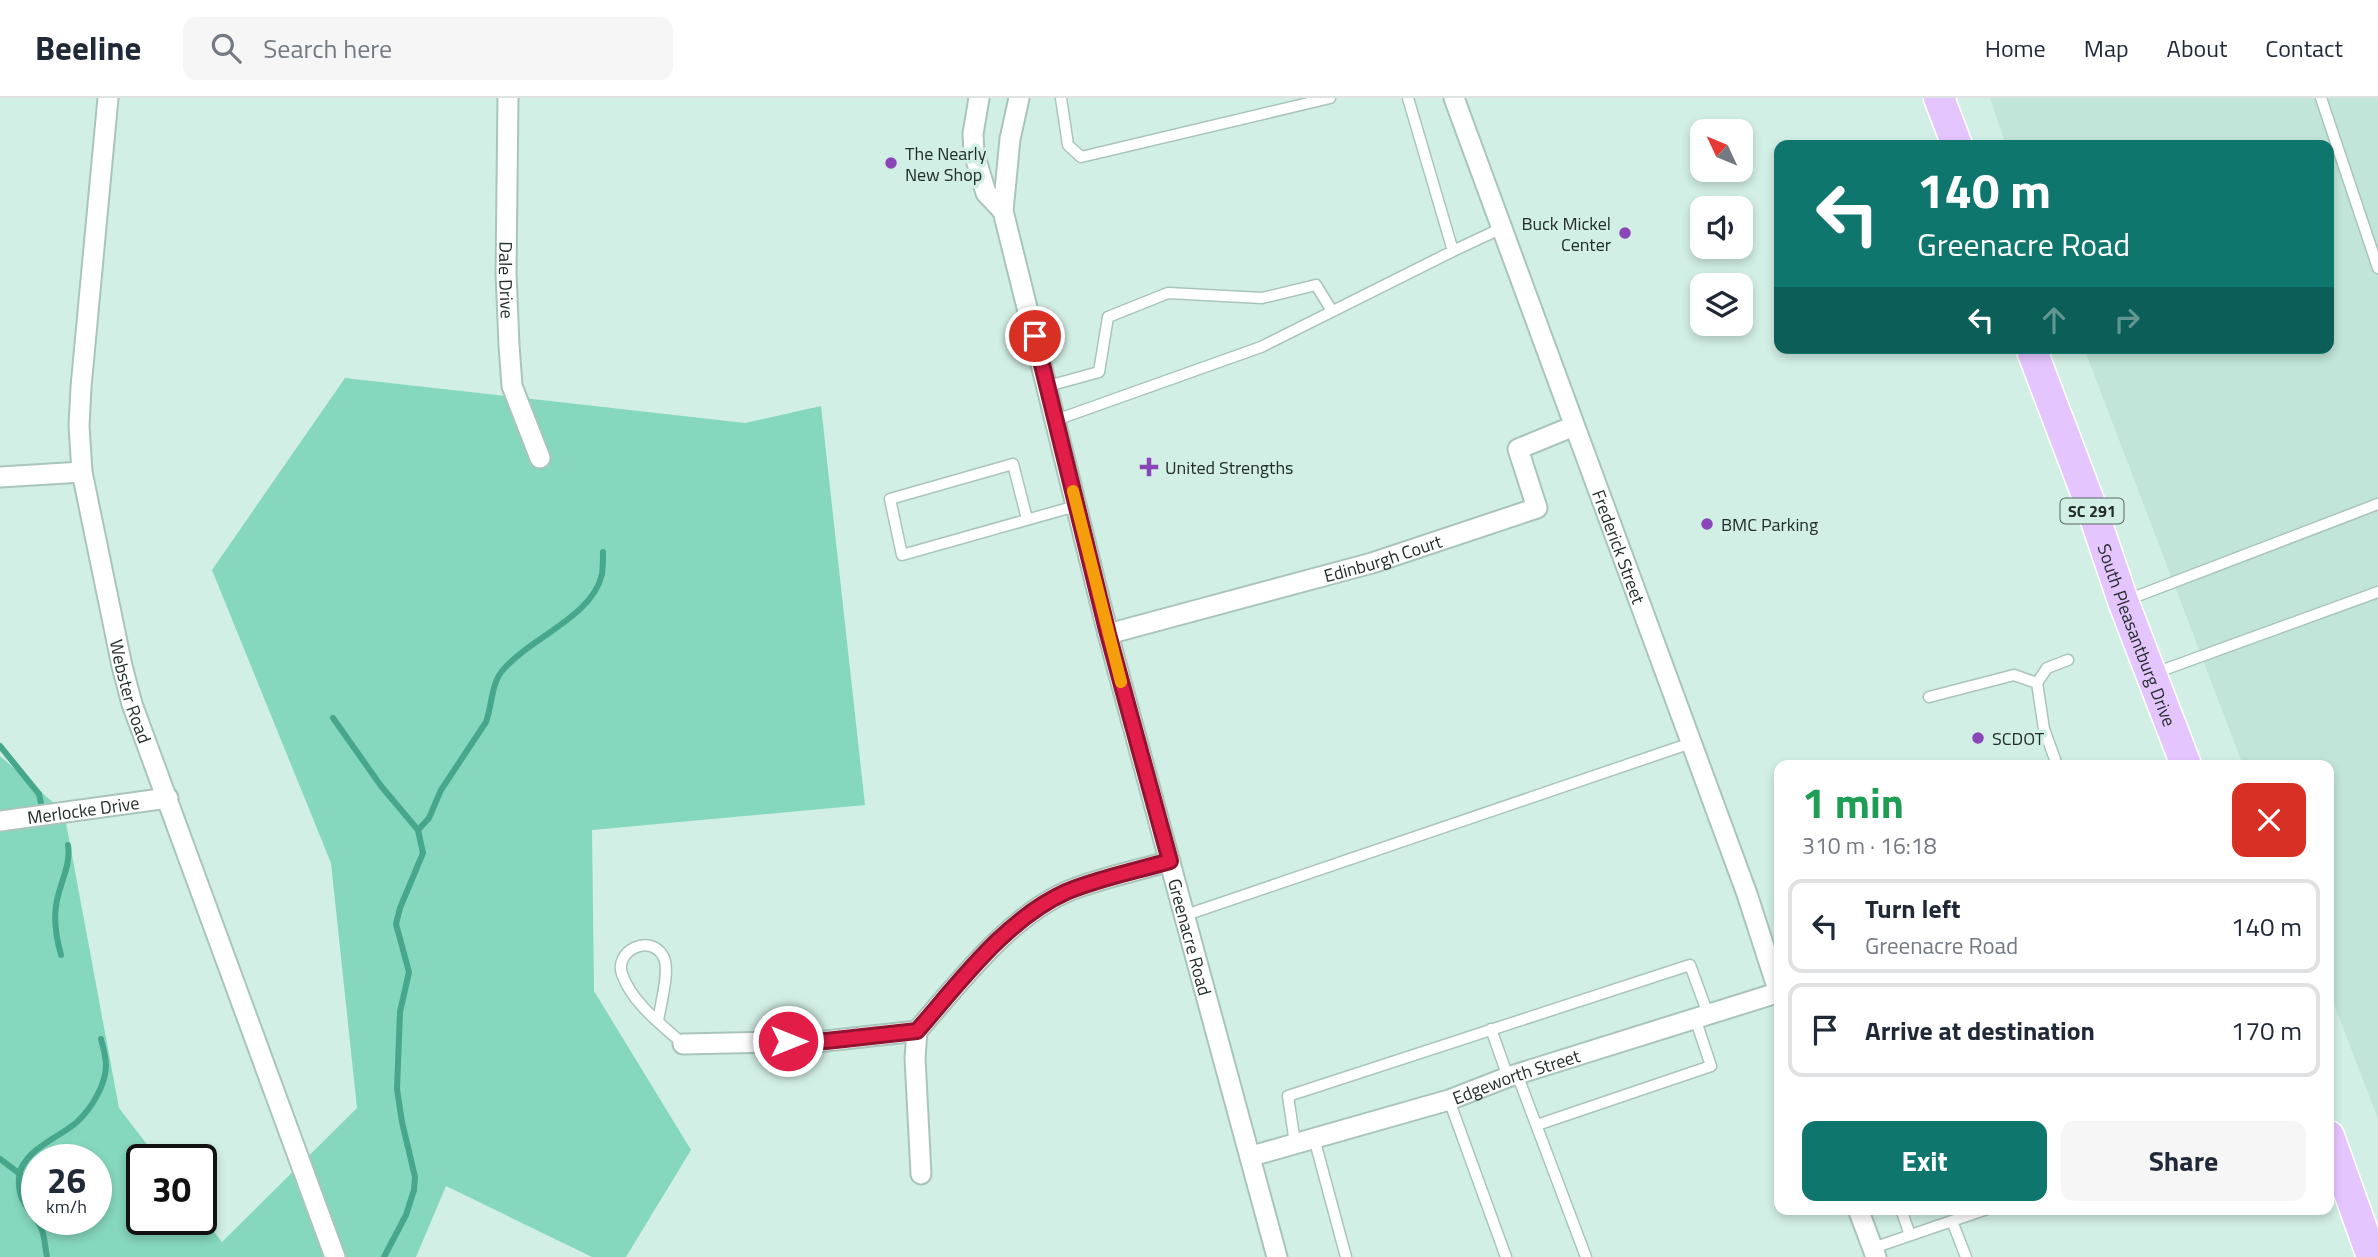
<!DOCTYPE html>
<meta charset="utf-8">
<style>
body{margin:0;font-family:"Titillium Web",sans-serif;background:#f6f6f7;color:#1f2937;height:100vh;display:flex;flex-direction:column;font-size:26px;white-space:nowrap}
*{box-sizing:border-box;margin:0}
p{font-size:23px;color:#747a83}
.icon{flex:none;width:38px;height:38px;fill:none;stroke:currentColor;stroke-width:2;stroke-linecap:round;stroke-linejoin:round}
.map{position:relative;flex:1;overflow:hidden}
.drawer{position:absolute;left:1774px;top:662px;width:560px;height:455px;display:flex;flex-direction:column;background:#fff;border-radius:14px;box-shadow:0 4px 10px #0003}
.drawer>*{flex:none}
.top-card{position:absolute;left:1774px;top:42px;width:560px;height:214px;border-radius:14px;box-shadow:0 4px 10px #0003;background:#0f766e;color:#fff;overflow:hidden}
.needle{width:46px;rotate:314deg}
.tools{position:absolute;left:1690px;top:21px;display:grid;gap:14px}
.tools a{display:grid;place-items:center;width:63px;height:63px;border-radius:14px;background:#fff;box-shadow:0 4px 10px #0003;font-size:35px}
.speed{position:absolute;left:21px;top:1046px;display:flex;gap:14px;font-size:35px;font-weight:700;text-align:center}
.speed>*{display:grid;place-content:center;width:91px;height:91px;border-radius:50%;background:#fff;box-shadow:0 4px 10px #0003;line-height:1}
.speed small{font-size:18px;font-weight:400}
.speed .limit{border:4px solid #111;border-radius:10px;background:#fff;color:#111}
.pin{position:absolute;display:grid;place-items:center;width:60px;height:60px;color:#fff;margin:-30px;border:4px solid #fff;border-radius:50%;box-shadow:0 2px 7px #0007}
.me{position:absolute;width:77px;margin:-38px;rotate:90deg;stroke-linejoin:round;filter:drop-shadow(0 0 5px #0008)}
.turn{display:flex;align-items:center;gap:24px;height:147px;padding:0 28px;font-size:32px}
.turn .icon{width:91px;height:91px;stroke-width:2.5}
.turn b{display:block;font-size:49px;line-height:60px}
.lanes{display:flex;align-items:center;height:66px;padding:0 28px;background:#0003;justify-content:center;gap:35px;direction:ltr}
.lanes .off{opacity:.35}
.round{display:grid;place-items:center;flex:none;width:74px;height:74px;border-radius:14px;background:#f6f6f7}
.head{display:flex;align-items:center;justify-content:space-between;height:119px;padding:0 28px}
h1{font-size:42px;font-weight:700;line-height:52px;color:#1e9e55}
.cta{display:flex;gap:14px;margin-top:auto;padding:14px 28px}
.cta a{flex:1;height:80px;border-radius:14px;background:#0f766e;color:#fff;font-size:28px;font-weight:700;line-height:80px;text-align:center}
.cta a+a{background:#f6f6f7;color:#1f2937}
ul{padding:0;list-style:none}
li{display:flex;align-items:center;gap:21px;height:94px;margin:0 14px 10px;padding:0 14px;border:4px solid #e0e1e3;border-radius:14px}
li div{flex:1}
li b{display:block;font-size:26px}
li em{font-style:normal}
header{display:flex;align-items:center;gap:42px;box-sizing:border-box;height:98px;padding:0 35px;background:#fff;border-bottom:2px solid #e0e1e3}
header strong{font-size:33px}
nav{display:flex;gap:38px;margin-inline-start:auto;font-size:24px}
.search{width:490px;height:63px;background:#f6f6f7;display:flex;align-items:center;gap:18px;box-sizing:border-box;padding:0 24px;border-radius:14px;color:#747a83;font-size:26px}
.map>svg:first-child{display:block}
.built{fill:#c1e5d8}
.green{fill:#85d7bd;fill-rule:evenodd}
.lines{fill:none;stroke-linecap:round;stroke-linejoin:round}
.stream{stroke:#47a78d;stroke-width:6}
.lane-casing{stroke:#a9c5bb;stroke-width:13}
.street-casing{stroke:#a9c5bb;stroke-width:23}
.primary-casing{stroke:#fff;stroke-width:33}
.lane{stroke:#fff;stroke-width:10}
.street{stroke:#fff;stroke-width:19}
.primary{stroke:#e5c5fe;stroke-width:30}
.route-casing{stroke:#92132f;stroke-width:18}
.route{stroke:#e11d48;stroke-width:12}
.slow{stroke:#f59e0b;stroke-width:12}
.poi-dot{fill:#8a45b8;stroke:#d2efe5;stroke-width:2.5}
.labels{text-anchor:middle;dominant-baseline:central;stroke-width:7;stroke-linejoin:round;paint-order:stroke}
.shield{fill:#d2efe5;stroke:#576761;stroke-width:2}
.shield-label{font-size:16px;font-weight:bold;fill:#222d29}
.poi-label{font-size:18px;fill:#222d29;stroke:#d2efe5;text-anchor:start}
.street-label{font-size:18px;fill:#222d29;stroke:#d2efe5}
</style>
<header>
<strong>Beeline</strong>
<div class="search"><svg class="icon" aria-label="search" viewBox="0 0 24 24"><circle cx="10" cy="10" r="6"/><path d="M15 15l6 6"/></svg>Search here</div>
<nav><a>Home</a><a>Map</a><a>About</a><a>Contact</a></nav>
</header>
<div class="map">
<svg width="2378" height="1159" viewBox="0 0 2378 1159">
<rect width="100%" height="100%" fill="#d2efe5"/>
<path class="built" d="M1990 0H2378V1021L2329 893V667H2243L2084 250H2329V47H2006Z"/>
<path class="green" d="M345 280 745 325 821 308 865 707 592 732 594 893 691 1052 626 1159H592L446 1088 416 1159H0V658L64 714 119 1010 159 1062H142V1122H201V1117L222 1144 357 1010 331 765 212 472ZM37 1062H96V1122H37Z"/>
<g class="lines">
<path class="stream" d="M333 620 381 688 418 732 423 755 400 810 396 826 409 874 400 914 397 991 402 1024 415 1079 414 1092 406 1117 384 1159
M0 648 39 696 41 705
M418 732 429 720 441 692 486 624C492 608 491 587 502 573 529 540 593 519 602 476 603 469 603 461 603 454
M61 857C56 839 53 820 57 802 61 783 71 766 68 747
M0 1061 20 1076
M47 1159C45 1150 45 1141 42 1132 34 1112 17 1108 19 1079 22 1052 59 1040 77 1024 91 1011 106 987 106 967 106 959 103 949 101 941"/>
<g class="lane-casing">
<path id="lane" d="M1061 0 1068 47 1081 59 1330 0
M1408 0 1453 153
M2321 0 2378 170
M1048 288 1099 274 1108 219 1168 195 1262 200 1316 187 1332 213
M1056 322 1261 249 1453 153 1502 130
M1027 421 1013 366 890 401 902 457 1076 408
M2127 502 2378 406
M2155 575 2378 494
M1929 599 2014 577 2037 585
M2057 667 2044 631 2037 585 2047 570 2068 562
M1186 817 1691 645
M658 923C660 908 671 871 663 858 650 835 614 853 622 876 632 905 662 927 683 946
M1491 931 1508 979
M1517 976 1586 1159
M1449 1002 1506 1159
M1537 1027 1711 968 1695 920
M1314 1040 1346 1159
M1295 1045 1288 998 1690 867 1708 916
M1901 1111 1910 1137
M1952 1123 1966 1159
M1873 1150 1987 1111"/>
</g>
<g class="street-casing">
<g id="street">
<path id="s1" d="M108 0 81 289 79 328 82 374 122 568 132 606 335 1159"/>
<path id="s2" d="M508 0 506 175 509 247 512 288 540 360"/>
<path d="M979 0 973 36 974 55 986 95 1003 113"/>
<path id="s3" d="M1019 0 1010 41 1003 113 1108 536 1277 1159"/>
<path id="s4" d="M1454 0 1747 796 1780 898"/>
<path d="M0 379 82 374"/>
<path id="s5" d="M1108 536 1372 465 1537 410 1518 351 1574 328"/>
<path id="s6" d="M0 723 168 700"/>
<path d="M917 933 915 960 921 1076"/>
<path d="M683 946 826 943 917 933C958 886 1008 820 1066 794 1099 780 1136 773 1170 763"/>
<path id="s7" d="M1252 1058 1449 1002 1508 979 1780 894"/>
<path d="M1858 1111 1876 1159"/>
</g>
</g>
<g class="primary-casing">
<g id="primary">
<path d="M1939 0 1957 47"/>
<path id="s8" d="M2031 250 2091 408 2123 503 2186 667"/>
<path d="M2329 1038 2372 1159"/>
</g>
</g>
<use href="#lane" class="lane"/>
<use href="#street" class="street"/>
<use href="#primary" class="primary"/>
</g>
<g class="lines">
<g class="route-casing">
<path id="route" d="M788 943H826L917 933C959 885 1006 821 1066 794 1099 780 1136 773 1170 763L1108 536 1035 238"/>
</g>
<use href="#route" class="route"/>
<path class="slow" d="M1073 393 1121 584"/>
</g>
<g class="poi-dot">
<circle cx="891" cy="65" r="7"/>
<circle cx="1625" cy="135" r="7"/>
<path d="M1145.5 358.5h7v7h7v7h-7v7h-7v-7h-7v-7h7z"/>
<circle cx="1707" cy="426" r="7"/>
<circle cx="1978" cy="640" r="7"/>
</g>
<g class="labels">
<rect class="shield" x="2060.5" y="400.5" width="63" height="25" rx="5"/>
<g class="shield-label">
<text x="2092" y="413">SC 291</text>
</g>
<g class="poi-label">
<text x="905" y="55">The Nearly<tspan x="905" dy="21">New Shop</tspan></text>
<text x="1611" y="125" text-anchor="end">Buck Mickel<tspan x="1611" dy="21">Center</tspan></text>
<text x="1165" y="369">United Strengths</text>
<text x="1721" y="426">BMC Parking</text>
<text x="1992" y="640">SCDOT</text>
</g>
<g class="street-label">
<text stroke="none"><textPath href="#s2" startOffset="182">Dale Drive</textPath></text>
<text stroke="none"><textPath href="#s4" startOffset="478">Frederick Street</textPath></text>
<text stroke="none"><textPath href="#s5" startOffset="285">Edinburgh Court</textPath></text>
<text stroke="none"><textPath href="#s8" startOffset="306">South Pleasantburg Drive</textPath></text>
<text stroke="none"><textPath href="#s1" startOffset="600">Webster Road</textPath></text>
<text stroke="none"><textPath href="#s6" startOffset="84">Merlocke Drive</textPath></text>
<text stroke="none"><textPath href="#s3" startOffset="864">Greenacre Road</textPath></text>
<text stroke="none"><textPath href="#s7" startOffset="276">Edgeworth Street</textPath></text>
</g>
</g>
</svg>
<div class="tools">
<a><svg class="needle" viewBox="-14 -14 28 28"><path d="M0-13l5 13h-10z" fill="#e53935"/><path d="M0 13l5-13h-10z" fill="#747a83"/></svg></a>
<a><svg class="icon" aria-label="sound" viewBox="0 0 24 24"><path d="M4 9h4l5-4v14l-5-4H4zM17 9q2 3 0 6"/></svg></a>
<a><svg class="icon" aria-label="layers" viewBox="0 0 24 24"><path d="M12 4l9 5-9 5-9-5zM3 14l9 5 9-5"/></svg></a>
</div>
<div class="speed"><div>26<small>km/h</small></div><div class="limit">30</div></div>
<div class="pin" style="left:1035px;top:238px;background:#d93025"><svg class="icon" aria-label="arrive" viewBox="0 0 24 24"><path d="M6 21V4h12l-3 4 3 4H6"/></svg></div>
<svg class="me" style="left:788px;top:943px" viewBox="-20 -20 40 40"><circle r="17" fill="#e11d48" stroke="#fff" stroke-width="3"/><path d="M0-11L8 9 0 5-8 9z" fill="#fff"/></svg>
<div class="top-card">
<div class="turn"><svg class="icon" aria-label="left" viewBox="0 0 24 24"><path d="M17 20v-9H6M10 6l-5 5 5 5"/></svg><div><b>140 m</b>Greenacre Road</div></div>
<div class="lanes"><svg class="icon" aria-label="left" viewBox="0 0 24 24"><path d="M17 20v-9H6M10 6l-5 5 5 5"/></svg><svg class="icon off" aria-label="ahead" viewBox="0 0 24 24"><path d="M12 20V5M6 11l6-6 6 6"/></svg><svg class="icon off" aria-label="right" viewBox="0 0 24 24"><path d="M7 20v-9h11M14 6l5 5-5 5"/></svg></div>
</div>
<section class="drawer">
<div class="head"><div><h1>1 min</h1><p>310 m · 16:18</p></div><a class="round" style="background:#d93025;color:#fff"><svg class="icon" aria-label="close" viewBox="0 0 24 24"><path d="M6 6l12 12M18 6L6 18"/></svg></a></div>
<ul>
<li><svg class="icon" aria-label="left" viewBox="0 0 24 24"><path d="M17 20v-9H6M10 6l-5 5 5 5"/></svg><div><b>Turn left</b><p>Greenacre Road</p></div><em>140 m</em></li>
<li><svg class="icon" aria-label="arrive" viewBox="0 0 24 24"><path d="M6 21V4h12l-3 4 3 4H6"/></svg><div><b>Arrive at destination</b></div><em>170 m</em></li>
</ul>
<div class="cta"><a>Exit</a><a>Share</a></div>
</section>
</div>
